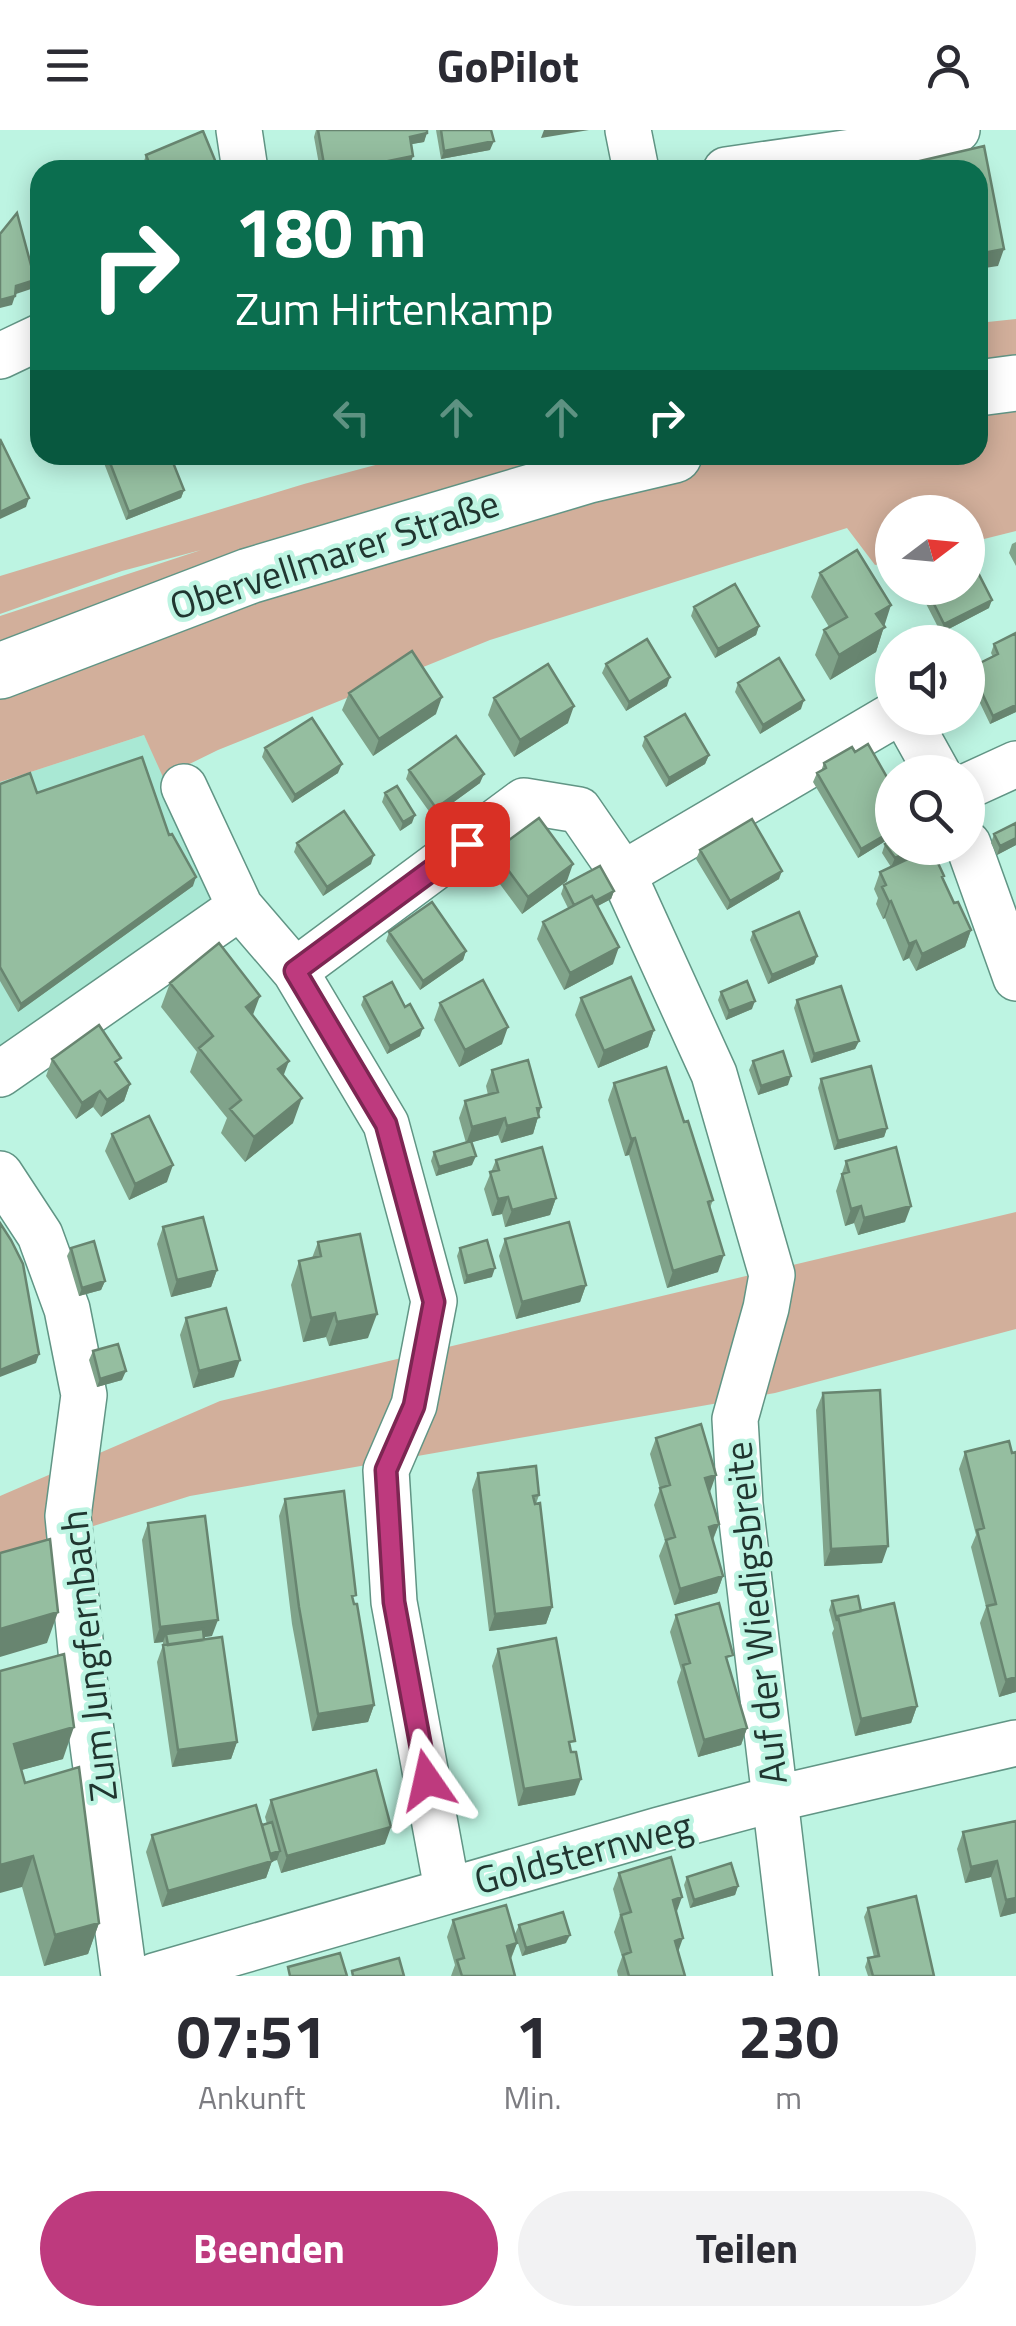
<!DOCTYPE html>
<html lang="de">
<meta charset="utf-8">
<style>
body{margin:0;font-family:"Titillium Web",sans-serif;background:#f2f2f3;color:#2b2b33;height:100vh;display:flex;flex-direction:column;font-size:38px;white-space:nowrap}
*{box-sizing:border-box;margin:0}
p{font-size:32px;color:#7c7c81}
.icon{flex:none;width:55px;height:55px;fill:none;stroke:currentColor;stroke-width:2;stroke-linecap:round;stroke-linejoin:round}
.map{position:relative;height:1846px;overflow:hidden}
.sheet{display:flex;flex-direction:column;background:#fff;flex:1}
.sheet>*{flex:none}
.guide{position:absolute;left:30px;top:30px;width:958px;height:305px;border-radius:30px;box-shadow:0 5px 25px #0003;background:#0b6e4f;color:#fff;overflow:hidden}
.needle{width:65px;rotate:74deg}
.controls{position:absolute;left:875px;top:365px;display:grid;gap:20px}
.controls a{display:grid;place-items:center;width:110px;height:110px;border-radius:50%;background:#fff;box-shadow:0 5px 25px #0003;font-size:50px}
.pin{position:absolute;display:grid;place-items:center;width:85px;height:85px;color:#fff;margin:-42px;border-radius:20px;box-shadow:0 5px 15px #0006}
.me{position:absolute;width:110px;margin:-55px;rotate:349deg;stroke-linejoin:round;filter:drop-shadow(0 0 8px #0008)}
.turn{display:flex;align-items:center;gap:35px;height:210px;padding:0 40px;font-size:45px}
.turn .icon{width:130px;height:130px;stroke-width:2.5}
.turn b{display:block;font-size:70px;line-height:85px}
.lanes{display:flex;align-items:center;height:95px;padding:0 40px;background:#0003;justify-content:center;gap:50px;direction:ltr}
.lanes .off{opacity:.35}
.eta{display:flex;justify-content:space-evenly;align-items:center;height:170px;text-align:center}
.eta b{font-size:60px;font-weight:700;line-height:70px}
.button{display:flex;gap:20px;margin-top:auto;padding:20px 40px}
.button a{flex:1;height:115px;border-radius:60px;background:#be3a7e;color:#fff;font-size:40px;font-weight:700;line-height:115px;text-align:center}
.button a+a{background:#f2f2f3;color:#2b2b33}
header{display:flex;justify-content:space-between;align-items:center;height:130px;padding:0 40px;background:#fff;font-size:45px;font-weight:700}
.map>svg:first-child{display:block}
.built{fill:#a9e8d4}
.green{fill:#d2af9b}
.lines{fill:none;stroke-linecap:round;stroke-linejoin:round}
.minor-casing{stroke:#619585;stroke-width:48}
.major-casing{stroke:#619585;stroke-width:58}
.minor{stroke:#fff;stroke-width:45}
.major{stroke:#fff;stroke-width:55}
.wall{fill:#80a38a}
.shaded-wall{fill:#688570}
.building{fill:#95bea0;stroke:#688570;stroke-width:2.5}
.route-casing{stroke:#7c2652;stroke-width:25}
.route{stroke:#be3a7e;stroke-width:18}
.labels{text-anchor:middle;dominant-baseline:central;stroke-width:9;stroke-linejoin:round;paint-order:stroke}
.street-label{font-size:38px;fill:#203630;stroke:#bdf4e2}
</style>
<header><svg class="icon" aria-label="menu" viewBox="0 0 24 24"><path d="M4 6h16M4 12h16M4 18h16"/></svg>GoPilot<svg class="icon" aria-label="person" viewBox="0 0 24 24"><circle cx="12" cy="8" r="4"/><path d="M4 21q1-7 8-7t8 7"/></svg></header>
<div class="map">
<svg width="1016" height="1846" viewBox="0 0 1016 1846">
<rect width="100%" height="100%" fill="#bdf4e2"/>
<path class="built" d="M144 605 224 769 0 933V652Z"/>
<path class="green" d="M1016 189V401L968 413V382H892V431L875 435 847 398 490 510 218 620 163 647 144 605 0 652V486L201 420 122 441 0 484V446L304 354 413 325H978V193Z
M1016 1082V1199L775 1263 190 1366 0 1425V1366L220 1271Z"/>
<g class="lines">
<g class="minor-casing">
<path id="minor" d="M239 0 245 40
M628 0 636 40
M726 40 887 17 957 0
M0 226 40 207
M907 588 937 642
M968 656 1016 634
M184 657 240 777
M968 714 1016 848
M623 744 892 586
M295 841 386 994 434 1171 414 1275 386 1340 394 1472 447 1759
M0 944 240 777 295 841 524 671 579 680 623 744 714 944 772 1145 766 1178 735 1289 740 1374 796 1846
M0 1044 40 1105 67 1179 84 1265 68 1386 83 1541 124 1846
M154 1846 659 1700 774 1669 1016 1613"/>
</g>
<g class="major-casing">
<path id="major" d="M978 258 1016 253
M0 541 249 446 589 345 674 325"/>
</g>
<use href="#minor" class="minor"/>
<use href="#major" class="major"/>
</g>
<path class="wall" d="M316 0H427L424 12 411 14 410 35 384 40H320L314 7Z
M436 0H491L490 20 441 29Z
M146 25 219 40H145L143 34Z
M103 325H170L184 360 181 368 126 390 102 328Z
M1016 412V436L1009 423 1012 414Z
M820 443 884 496 876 522 830 550 815 525 824 500 829 497 811 467Z
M918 458H968L989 478 941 503Z
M694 477 759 496 756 505 715 528 691 486Z
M1016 503V582L990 594 968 548V544L970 538 993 527 991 523 994 514Z
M606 534 667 556 626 581 602 543Z
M738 553 801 579 760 604 735 562Z
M349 563 436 584 373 626 342 580Z
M494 568 568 593 514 627 488 585Z
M645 607 709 625 705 634 666 657 642 616Z
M265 618 338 643 292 673 262 627Z
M855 622 892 656V707L858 728 813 652 817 643 821 641 824 633Z
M409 640 480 653 433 687 406 649Z
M0 654 37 663 169 705 193 756 18 882 0 851Z
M385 663 412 693 400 701 382 672Z
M1016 693V715L997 725 991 713 994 704Z
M297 713 371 734 323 766 294 722Z
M885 714 921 718 919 724 943 749 954 773 971 800 965 817 916 841 909 828 903 831 885 788 883 789 876 774 878 768 874 759 880 742 891 737 882 723Z
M700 720 779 749 727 780 696 729Z
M494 721 567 751 522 784 488 738Z
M564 755 614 761 611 769 597 776 613 834 564 860 537 809 543 792 568 778 561 764Z
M389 802 466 821 463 830 420 860 386 811Z
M753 802 817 826 814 834 768 854 750 810Z
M170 853 253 886 284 946 293 993 245 1032 221 1003 227 988 190 942 197 922 161 877Z
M721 862 752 879 726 890 718 870Z
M364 867 420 906 387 924 361 875Z
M581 868 654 900 648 917 598 938 575 885Z
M797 870 859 911 855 919 811 933 794 878Z
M440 873 502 914 459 937 434 890Z
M52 929 118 937 130 954 124 971 101 987 93 977 76 989 46 946Z
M753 931 788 955 758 965 749 940Z
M492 940 541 977 533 1004 501 1013 498 1005 472 1012V1035L436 1046 431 1031 434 1022 466 1013 459 988 465 971 488 965 486 956Z
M821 949 887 998 884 1007 834 1020 818 958Z
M614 953 684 992 713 1070 710 1078 718 1142 667 1158 629 1025 625 1026 608 970Z
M112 1004 167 1052 129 1070 105 1021Z
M496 1030 556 1068 550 1085 505 1097 502 1084 492 1086 484 1059Z
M846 1031 905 1092 858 1105 854 1093 845 1096 836 1061Z
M163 1097 217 1140 211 1157 171 1167 157 1114Z
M505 1109 586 1155 580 1172 516 1189 499 1126Z
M318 1112 368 1208 329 1216 326 1207 303 1212 291 1155 299 1131 312 1128Z
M71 1118 105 1151 101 1160 79 1166 67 1126Z
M460 1118 492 1147 464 1154 457 1126Z
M186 1188 234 1247 193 1258 180 1205Z
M93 1221 122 1250 97 1257 89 1230Z
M823 1263 882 1433 824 1436 816 1280Z
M656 1308 710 1362H709L719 1394 713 1410 723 1446 717 1463 674 1475 659 1426 665 1411 654 1375 660 1359 650 1324Z
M965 1322H1016V1562L999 1567 980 1493 986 1477 971 1417 976 1405 959 1339Z
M478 1343 539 1365 536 1374 552 1477 546 1494 489 1501 472 1360Z
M285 1369 374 1575 368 1592 312 1601 292 1494 279 1386Z
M148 1393 212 1506 204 1507 237 1612 231 1629 172 1637 157 1532 163 1515V1512L154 1513 142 1410Z
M832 1471 861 1481 917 1576 911 1593 855 1606 832 1503 834 1499 829 1480Z
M676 1485 729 1536 747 1598 741 1615 698 1627 677 1552 681 1540 670 1502Z
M498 1519 571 1622 575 1665 518 1676 492 1536Z
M0 1541 63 1629 21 1640 25 1653 99 1793 88 1824 44 1836 22 1757Z
M271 1670 385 1714 281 1743 277 1730 272 1731 266 1748 162 1777 146 1722 152 1705 267 1694 265 1687Z
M1016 1691V1783L1000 1787 991 1747 965 1753 957 1719 963 1702Z
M619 1743 676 1783 678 1822 685 1846H618L617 1841 622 1827 614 1802 620 1785 613 1759Z
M687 1747 738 1756 735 1765 690 1778 684 1755Z
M868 1778 934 1846H868L865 1837 868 1828 874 1827 864 1787Z
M453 1790 517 1813 511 1829 515 1846H451L455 1835 447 1807Z
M519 1795 566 1813 522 1826 515 1804Z"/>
<path class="shaded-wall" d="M544 0H589L541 8Z
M427 3 424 12 407 15 410 7Z
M494 11 490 20 441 29 444 21Z
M413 26 410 35 384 40H344Z
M1004 119 998 136 978 139V124Z
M35 150 31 159 13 165 16 156Z
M15 166 12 175 0 178V170Z
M184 360 181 368 126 390 129 382Z
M29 368 26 377 0 389V382Z
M992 470 989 478 941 503 944 494Z
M891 475 876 522 830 550 839 525 876 484Z
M759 496 756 505 715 528 718 519Z
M670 547 667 556 626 581 629 572Z
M442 567 436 584 373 626 379 609Z
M804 570 801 579 760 604 763 595Z
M1016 575V582L990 594 993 586Z
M574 576 568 593 514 627 520 610Z
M709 625 705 634 666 657 669 648Z
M342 634 338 643 292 673 295 665Z
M484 644 480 653 433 687 436 678Z
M415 685 412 693 400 701 403 692Z
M892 701V707L858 728 861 719Z
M1016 708V715L997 725 1000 716Z
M917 718H921L918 724 891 737 895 728Z
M374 725 371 734 323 766 327 757Z
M573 734 567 751 522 784 528 767Z
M782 741 779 749 727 780 730 771Z
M196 747 193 756 18 882 21 874Z
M614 761 611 769 574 789 577 780Z
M891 771 885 788 883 789 889 772Z
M971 800 965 817 916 841 922 824Z
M916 811 909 828 903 831 909 814Z
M619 817 613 834 564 860 570 843Z
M466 821 463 830 420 860 423 851Z
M817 826 814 834 768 854 772 845Z
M260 866 251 890 246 877Z
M755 871 752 879 726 890 729 881Z
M508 897 502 914 459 937 465 920Z
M423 898 420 906 387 924 390 916Z
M654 900 648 917 598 938 604 921Z
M859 911 855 919 811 933 814 924Z
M289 931 280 955 278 939Z
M791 946 788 955 758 965 761 956Z
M130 954 124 971 101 987 107 970Z
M100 961 93 977 76 989 82 973Z
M302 968 293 993 245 1032 254 1007Z
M541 977 533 1004 501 1013 507 996Z
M505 988 498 1005 466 1014 472 997Z
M887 998 884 1007 834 1020 838 1011Z
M635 1008 629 1025 625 1026 631 1009Z
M476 1026 472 1035 436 1046 439 1037Z
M173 1035 167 1052 129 1070 135 1054Z
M508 1067 502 1084 492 1086 498 1069Z
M556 1068 550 1085 505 1097 512 1080Z
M861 1076 854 1093 845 1096 851 1079Z
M911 1076 905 1092 858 1105 864 1088Z
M724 1125 718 1142 667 1158 673 1141Z
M495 1138 492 1147 464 1154 467 1146Z
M217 1140 211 1157 171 1167 177 1150Z
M105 1151 101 1160 79 1166 82 1158Z
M586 1155 580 1172 516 1189 522 1172Z
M335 1183 326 1207 303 1212 311 1188Z
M377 1184 368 1208 329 1216 337 1192Z
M39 1224 36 1233 0 1247V1240Z
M240 1230 234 1247 193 1258 199 1241Z
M126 1241 122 1250 97 1257 100 1249Z
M716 1345 710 1362 699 1365 705 1348Z
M719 1394 712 1411 709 1397Z
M888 1416 882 1433 824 1436 831 1419Z
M723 1446 717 1463 674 1475 680 1459Z
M552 1477 546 1494 489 1501 495 1484Z
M58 1482 47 1513 0 1527V1499Z
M218 1490 212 1506 167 1512 166 1504 163 1512 154 1513 160 1497Z
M1016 1547V1562L999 1567 1006 1550Z
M374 1575 368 1592 312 1601 318 1584Z
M917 1576 911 1593 855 1606 861 1589Z
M74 1597 63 1629 3 1645 14 1614Z
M747 1598 741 1615 698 1627 704 1610Z
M237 1612 231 1629 172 1637 178 1620Z
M581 1649 575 1665 518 1676 524 1659Z
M391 1697 385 1714 281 1743 287 1726Z
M280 1721 277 1730 262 1734 265 1725Z
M33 1726 22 1757 0 1763V1735Z
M272 1731 266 1748 162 1777 168 1761Z
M997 1731 991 1747 965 1753 971 1737Z
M738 1756 735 1765 690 1778 694 1770Z
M682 1767 676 1784 673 1770Z
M1016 1768V1783L1000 1787 1006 1770Z
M99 1793 88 1824 44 1836 55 1805Z
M570 1805 566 1813 522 1826 526 1818Z
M683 1808 677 1825 675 1811Z
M517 1813 510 1830 507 1816Z"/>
<path class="building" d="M318 0H427V3L410 7 413 26 344 40H325Z
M441 0H491L494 11 444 21Z
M203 1 219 40H152L146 25Z
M984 16 1004 119 978 124V40H923L920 31Z
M17 83 35 150 16 156 15 166 0 170V104Z
M0 309 29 368 0 382Z
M107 325H170L184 360 129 382Z
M857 420 891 475 876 484 885 497 839 525 824 500 847 487 820 443Z
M968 423 992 470 944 494 926 458H968Z
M735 454 759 496 718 519 694 477Z
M1016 503V575L993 586 970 538 998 524 994 514Z
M647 509 670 547 629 572 606 534Z
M412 521 442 567 379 609 349 563Z
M779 528 804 570 763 595 738 553Z
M548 534 574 576 520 610 494 568Z
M685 584 709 625 669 648 645 607Z
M312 588 342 634 295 665 265 618Z
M456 606 484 644 436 678 409 640Z
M868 614 892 656V701L861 719 817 643 826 638 824 633 852 617 855 622Z
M142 627 169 705 172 704 196 747 21 874 0 837V654L30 643 37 663Z
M397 656 415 685 403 692 385 663Z
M344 681 374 725 327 757 297 713Z
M539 688 573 734 528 767 494 721Z
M752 689 782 741 730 771 700 720Z
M1016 693V708L1000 716 994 704Z
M892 709V718H917L895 728 885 714Z
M931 718 944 746 942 747 954 773 958 772 971 800 922 824 916 811 909 814 891 771 889 772 882 757 886 755 880 742Z
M600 736 614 761 595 771 592 766 574 775 564 755Z
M592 766 619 817 570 843 543 792Z
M432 772 466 821 423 851 389 802Z
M799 782 817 826 772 845 753 802Z
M219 813 260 866 246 877 289 931 278 939 302 968 254 1007 230 979 241 970 199 918 213 906 170 853Z
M631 847 654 900 604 921 581 868Z
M483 850 508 897 465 920 440 873Z
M747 851 755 871 729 881 721 862Z
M392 852 405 877 410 874 423 898 390 916 364 867Z
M841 856 859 911 814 924 797 870Z
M99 895 121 928 115 932 130 954 107 970 100 961 82 973 52 929Z
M783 921 791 946 761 956 753 931Z
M528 930 541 977 537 978 539 987 507 996 505 988 472 997 465 971 498 962 492 940Z
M871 936 887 998 838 1011 821 949Z
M666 937 684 992 688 991 713 1070 708 1072 724 1125 673 1141 635 1008 631 1009 614 953Z
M149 986 173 1035 135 1054 112 1004Z
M471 1011 476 1026 439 1037 434 1022Z
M542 1017 556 1068 512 1080 508 1067 498 1069 490 1042 499 1040 496 1030Z
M896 1017 911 1076 864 1088 861 1076 851 1079 842 1044 849 1042 846 1031Z
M203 1087 217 1140 177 1150 163 1097Z
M569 1092 586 1155 522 1172 505 1109Z
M0 1093 11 1110 23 1134 39 1224 0 1240Z
M360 1104 377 1184 337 1192 335 1183 311 1188 299 1131 321 1126 318 1112Z
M487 1110 495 1138 467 1146 460 1118Z
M94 1111 105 1151 82 1158 71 1118Z
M226 1178 240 1230 199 1241 186 1188Z
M118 1214 126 1241 100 1249 93 1221Z
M880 1260 888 1416 831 1419 823 1263Z
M701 1294 716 1345 705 1348 719 1394 709 1397 723 1446 680 1459 666 1410 675 1407 660 1358 670 1355 656 1308Z
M1009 1311 1012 1323 1016 1322V1547L1006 1550 987 1476 996 1474 977 1400 984 1398 965 1322Z
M536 1336 539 1365 533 1366 535 1374 540 1373 552 1477 495 1484 478 1343Z
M344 1361 356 1465 352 1466 354 1474H357L374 1575 318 1584 299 1477 285 1369Z
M205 1386 218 1490 160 1497 148 1393Z
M50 1409 58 1482 0 1499V1423Z
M858 1466 861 1481 838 1486 837 1491 832 1471Z
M719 1473 733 1525 726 1527 747 1598 704 1610 683 1535 690 1533 676 1485Z
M894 1473 917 1576 861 1589 838 1486Z
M203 1499 204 1510 168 1515 166 1504Z
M222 1507 237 1612 178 1620 163 1515Z
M556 1508 575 1611 569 1612 571 1622H576L581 1649 524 1659 498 1519Z
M64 1524 74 1597 14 1614 25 1653 79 1637 99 1793 55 1805 33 1726 0 1735V1541Z
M376 1640 391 1697 287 1726 271 1670Z
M256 1675 272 1731 168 1761 152 1705Z
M1016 1691V1768L1006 1770 997 1731 971 1737 963 1702Z
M272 1692 280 1721 270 1724 262 1695Z
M671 1727 682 1767 673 1770 683 1808 675 1811 685 1846H629L623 1825 631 1822 621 1785 631 1782 619 1743Z
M731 1733 738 1756 694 1770 687 1747Z
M916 1766 934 1846H873L868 1828 879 1826 868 1778Z
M506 1775 517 1813 507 1816 515 1846H462L457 1830 464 1828 453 1790Z
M563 1782 570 1805 526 1818 519 1795Z
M340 1823 347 1846H290L288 1837Z
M399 1828 404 1846H353L352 1841Z"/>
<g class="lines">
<g class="route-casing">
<path id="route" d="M427 1650 394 1472 386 1340 414 1276 434 1172 386 994 295 841 467 714"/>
</g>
<use href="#route" class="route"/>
</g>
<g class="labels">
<g class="street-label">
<text transform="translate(334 424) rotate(-18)">Obervellmarer Straße</text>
<text transform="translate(755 1483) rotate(-96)">Auf der Wiedigsbreite</text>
<text transform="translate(88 1526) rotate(-96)">Zum Jungfernbach</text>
<text transform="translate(583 1722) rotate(-15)">Goldsternweg</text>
</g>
</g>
</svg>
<div class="controls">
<a><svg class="needle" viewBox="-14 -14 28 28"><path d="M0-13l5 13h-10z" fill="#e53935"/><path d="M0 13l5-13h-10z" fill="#7c7c81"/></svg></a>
<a><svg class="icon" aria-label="sound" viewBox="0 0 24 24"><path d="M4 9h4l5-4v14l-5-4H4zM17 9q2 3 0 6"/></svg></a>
<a><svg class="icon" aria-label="search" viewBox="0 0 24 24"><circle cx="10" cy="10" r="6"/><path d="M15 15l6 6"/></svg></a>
</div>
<div class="pin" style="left:467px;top:714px;background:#d93025"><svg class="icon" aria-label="arrive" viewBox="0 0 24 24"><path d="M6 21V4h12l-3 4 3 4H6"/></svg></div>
<svg class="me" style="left:427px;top:1650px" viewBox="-20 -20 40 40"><path d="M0-17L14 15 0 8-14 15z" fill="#be3a7e" stroke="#fff" stroke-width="4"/></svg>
<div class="guide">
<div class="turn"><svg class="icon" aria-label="right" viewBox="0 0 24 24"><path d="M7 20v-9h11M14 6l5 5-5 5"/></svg><div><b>180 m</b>Zum Hirtenkamp</div></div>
<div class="lanes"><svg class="icon off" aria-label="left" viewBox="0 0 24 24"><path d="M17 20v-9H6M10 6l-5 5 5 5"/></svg><svg class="icon off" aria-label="ahead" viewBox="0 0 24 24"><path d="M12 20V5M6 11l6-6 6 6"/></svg><svg class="icon off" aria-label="ahead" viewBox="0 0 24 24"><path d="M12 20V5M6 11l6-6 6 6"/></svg><svg class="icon" aria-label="right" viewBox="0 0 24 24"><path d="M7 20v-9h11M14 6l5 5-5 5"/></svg></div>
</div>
</div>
<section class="sheet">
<div class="eta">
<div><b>07:51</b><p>Ankunft</p></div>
<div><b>1</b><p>Min.</p></div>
<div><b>230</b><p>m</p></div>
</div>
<div class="button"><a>Beenden</a><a>Teilen</a></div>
</section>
